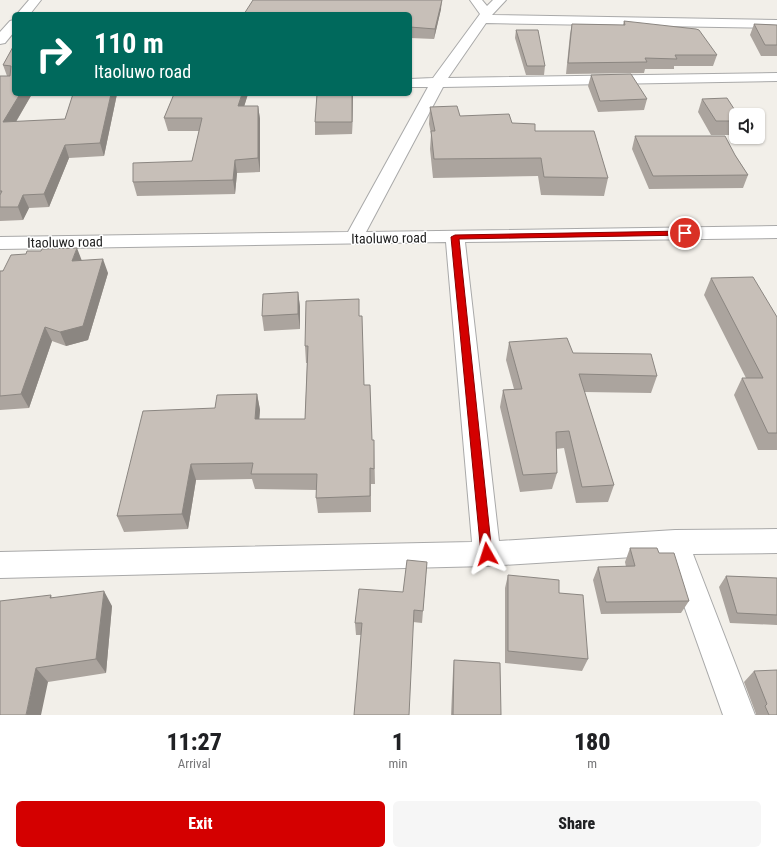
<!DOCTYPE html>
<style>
body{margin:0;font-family:"Roboto Condensed",sans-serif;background:#f6f6f6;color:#202124;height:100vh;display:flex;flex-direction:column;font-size:15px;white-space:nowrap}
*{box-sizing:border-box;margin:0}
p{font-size:13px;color:#757577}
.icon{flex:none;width:22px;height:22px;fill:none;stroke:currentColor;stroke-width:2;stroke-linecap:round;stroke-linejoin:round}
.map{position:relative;height:715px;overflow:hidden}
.side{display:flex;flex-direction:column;background:#fff;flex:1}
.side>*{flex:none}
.hud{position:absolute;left:12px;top:12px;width:400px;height:84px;border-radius:6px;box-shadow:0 1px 3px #0004;background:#00695c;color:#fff;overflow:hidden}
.controls{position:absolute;left:729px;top:108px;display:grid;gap:8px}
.controls a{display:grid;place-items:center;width:36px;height:36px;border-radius:6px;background:#fff;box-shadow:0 1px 3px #0004;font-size:20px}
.pin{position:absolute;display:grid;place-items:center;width:34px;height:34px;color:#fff;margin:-17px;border:2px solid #fff;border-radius:50%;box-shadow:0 1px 4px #0007}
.me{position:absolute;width:44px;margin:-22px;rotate:354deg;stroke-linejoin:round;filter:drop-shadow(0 0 3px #0008)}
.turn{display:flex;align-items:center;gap:14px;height:84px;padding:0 16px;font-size:18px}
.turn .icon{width:52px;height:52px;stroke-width:2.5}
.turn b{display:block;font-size:28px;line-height:34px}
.eta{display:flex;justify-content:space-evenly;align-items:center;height:68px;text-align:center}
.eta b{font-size:24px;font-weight:800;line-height:28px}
.primary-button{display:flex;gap:8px;margin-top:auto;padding:8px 16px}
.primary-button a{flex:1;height:46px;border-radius:6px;background:#d40000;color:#fff;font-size:16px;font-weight:800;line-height:46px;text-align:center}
.primary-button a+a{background:#f6f6f6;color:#202124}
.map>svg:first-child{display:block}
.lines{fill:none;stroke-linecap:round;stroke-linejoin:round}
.minor-casing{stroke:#a9a9a9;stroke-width:2}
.minor{fill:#fff;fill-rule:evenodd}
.wall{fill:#aba49e}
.shaded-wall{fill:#8b8681}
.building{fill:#c7bfb8;stroke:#8b8681}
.route{fill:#d40000;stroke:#8a0000}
.labels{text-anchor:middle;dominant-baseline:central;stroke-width:3;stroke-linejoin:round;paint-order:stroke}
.street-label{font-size:14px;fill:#222;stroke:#fff}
</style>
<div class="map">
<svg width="777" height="715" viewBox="0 0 777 715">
<rect width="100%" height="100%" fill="#f2efe9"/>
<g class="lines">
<g class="minor-casing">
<path id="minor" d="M29 0H41L30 14H17Z
M470 0H482L487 6 493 0H506L492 15 777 20V28L486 23 448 78 777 73V81L443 87 366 232 777 226V238L465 242 499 541 675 530 777 529V553L693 554 755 715H723L666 555 487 566 0 578V552L472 542 446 242 0 249V237L348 232 428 87H410V79L433 78 480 14Z
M14 20V32L5 43 0 44V32L10 21Z"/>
</g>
<use href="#minor" class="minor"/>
</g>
<path class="wall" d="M441 9 434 39 410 38V14Z
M624 21 717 55 713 66H674V69H645L644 73 566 74 570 34 572 24 623 25Z
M754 24 777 25V56H761L750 35Z
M516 30 545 66 544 75H526L515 38Z
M14 45V94H32L16 122 65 119 73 94H117L104 156 69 158 49 207 29 208 23 220 0 221V76H7L3 65Z
M591 75 647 99 644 110 598 112 588 86Z
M174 94H248L244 106H258L260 119V172L237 173 235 194 137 196 133 182 192 161 199 131H168L164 118Z
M353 94 352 134 315 135V122Z
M702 99 736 115V135H711L698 112Z
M430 107 460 116 512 123 535 131 608 178 604 196 541 195 538 176 433 178 430 149 431 134 429 124Z
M635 136 735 155 748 175 743 188 649 189 632 149Z
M81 260 108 273 88 340 66 346 52 341 29 408 0 410V271Z
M711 278 777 317V450H758L734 395 742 378H746L704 295Z
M298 292 300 307V329L264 331 262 316Z
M359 316 364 385 372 440H374L375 484H371V512L318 513 316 498 317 490 255 489 252 479 196 480 188 529 124 532 117 516 215 408 257 394 260 410 259 419H305L307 363H306L305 346Z
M509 342 573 353 657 376 651 393 584 392 614 485 608 502 576 503 564 448 556 449 557 473 552 489 520 492 500 407 503 390 514 389 506 360Z
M630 548 659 553 689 601 681 613 601 614 593 580 598 567H626L625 562Z
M427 562 422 623 413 622 361 635H356L355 623 403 592Z
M508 575 559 593 588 659 582 671 505 663V588Z
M726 576 777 578V625L730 623 719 587Z
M51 595 52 598 112 606 106 673 48 682 0 715Z
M454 660 501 715H451L453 671Z
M754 671 777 715H756V714L744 682Z"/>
<path class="shaded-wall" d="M442 0 441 9 434 39 435 29Z
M20 94H32L8 135 3 122Z
M111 94H117L104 156 100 143Z
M242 94H248L240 120 238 106Z
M352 94H353L352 134Z
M258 106 260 119V172L258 158Z
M65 145 69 158 49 207 44 194Z
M235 160 237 173 235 194 233 180Z
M23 195 29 208 23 220 18 207Z
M77 248 82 261H72Z
M103 259 108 273 88 340 66 346 60 332Z
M298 292 300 307V329L298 314Z
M45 327 52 341 29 408 21 394Z
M257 394 260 410 258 435 255 419Z
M191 464 196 480 188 529 182 514Z
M104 591 112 606 106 673 96 659Z
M36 668 48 682 41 715H26Z"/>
<path class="building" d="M253 0H442L435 29 410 27V14H244Z
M624 21 696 29 699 30 717 55H675L677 59 645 58 647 62 568 63 572 24 625 25Z
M754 24 777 25V45H765Z
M516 30H538L545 66H527Z
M14 45V94H20L3 122 65 119 73 94H111L100 143 65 145 44 194 23 195 18 207H0V195L2 191H0V76H10L11 66 3 65Z
M631 74 647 99 600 101 591 75Z
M174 94H242L238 106H258V158L235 160 233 180 133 182V163L192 161 202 118H164Z
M317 94H352V122H315Z
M727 98 738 115H736V121H716L702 99Z
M457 106 460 116 509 114 512 123 535 124V131H594L608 178 544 177 541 158 434 159 431 131H435L430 107Z
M635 136H725L735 155 748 175 653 176Z
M77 248 72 261 103 259 83 326 60 332 45 327 21 394 0 396V271H3L11 255 26 254 27 251H41L42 249Z
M753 277 777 317V433H768L742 378H763L711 278Z
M298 292V314L262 316 263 294Z
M359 299V316H362L364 385H370L372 440H374V469L370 468V496L316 498 317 474H251L253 463 191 464 182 514 117 516 143 411 215 408 217 395 257 394 255 419H305L308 346H305L306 301Z
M567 338 573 353 651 354 657 376 579 374 614 485 582 487 569 431 556 432 557 473 523 475 503 390 522 389 509 342Z
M630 548H657L659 553H674L689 601 606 602 598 567 635 566Z
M407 560 427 562 423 611 414 610 409 715H354L362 623H355L359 589 403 592Z
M508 575 559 580V593L583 595 588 659 508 651Z
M726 576 777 578V615L737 613Z
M104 591 96 659 36 668 26 715H0V601L51 595 50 598Z
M454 660 500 663 501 715H453Z
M777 670V715H769L765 706 767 704 754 671Z"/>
<path class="route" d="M685 231 689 233 688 235 459 239 492 554 491 558 487 559 483 558 481 554 451 237 455 235Z"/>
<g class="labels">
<g class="street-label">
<text transform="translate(389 238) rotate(-1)">Itaoluwo road</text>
<text transform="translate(65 242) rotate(-1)">Itaoluwo road</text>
</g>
</g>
</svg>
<div class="controls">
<a><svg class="icon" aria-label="sound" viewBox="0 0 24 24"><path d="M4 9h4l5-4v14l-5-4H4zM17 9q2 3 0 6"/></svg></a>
</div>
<div class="pin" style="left:685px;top:233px;background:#d93025"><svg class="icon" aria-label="arrive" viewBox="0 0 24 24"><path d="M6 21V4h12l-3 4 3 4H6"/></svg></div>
<svg class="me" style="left:487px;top:554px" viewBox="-20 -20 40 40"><path d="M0-17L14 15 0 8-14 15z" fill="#d40000" stroke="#fff" stroke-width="4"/></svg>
<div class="hud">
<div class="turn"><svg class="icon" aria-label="right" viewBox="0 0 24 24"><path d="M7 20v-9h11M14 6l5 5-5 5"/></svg><div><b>110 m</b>Itaoluwo road</div></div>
</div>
</div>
<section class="side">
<div class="eta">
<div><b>11:27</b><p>Arrival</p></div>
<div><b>1</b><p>min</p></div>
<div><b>180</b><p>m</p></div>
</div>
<div class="primary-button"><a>Exit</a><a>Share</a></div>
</section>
